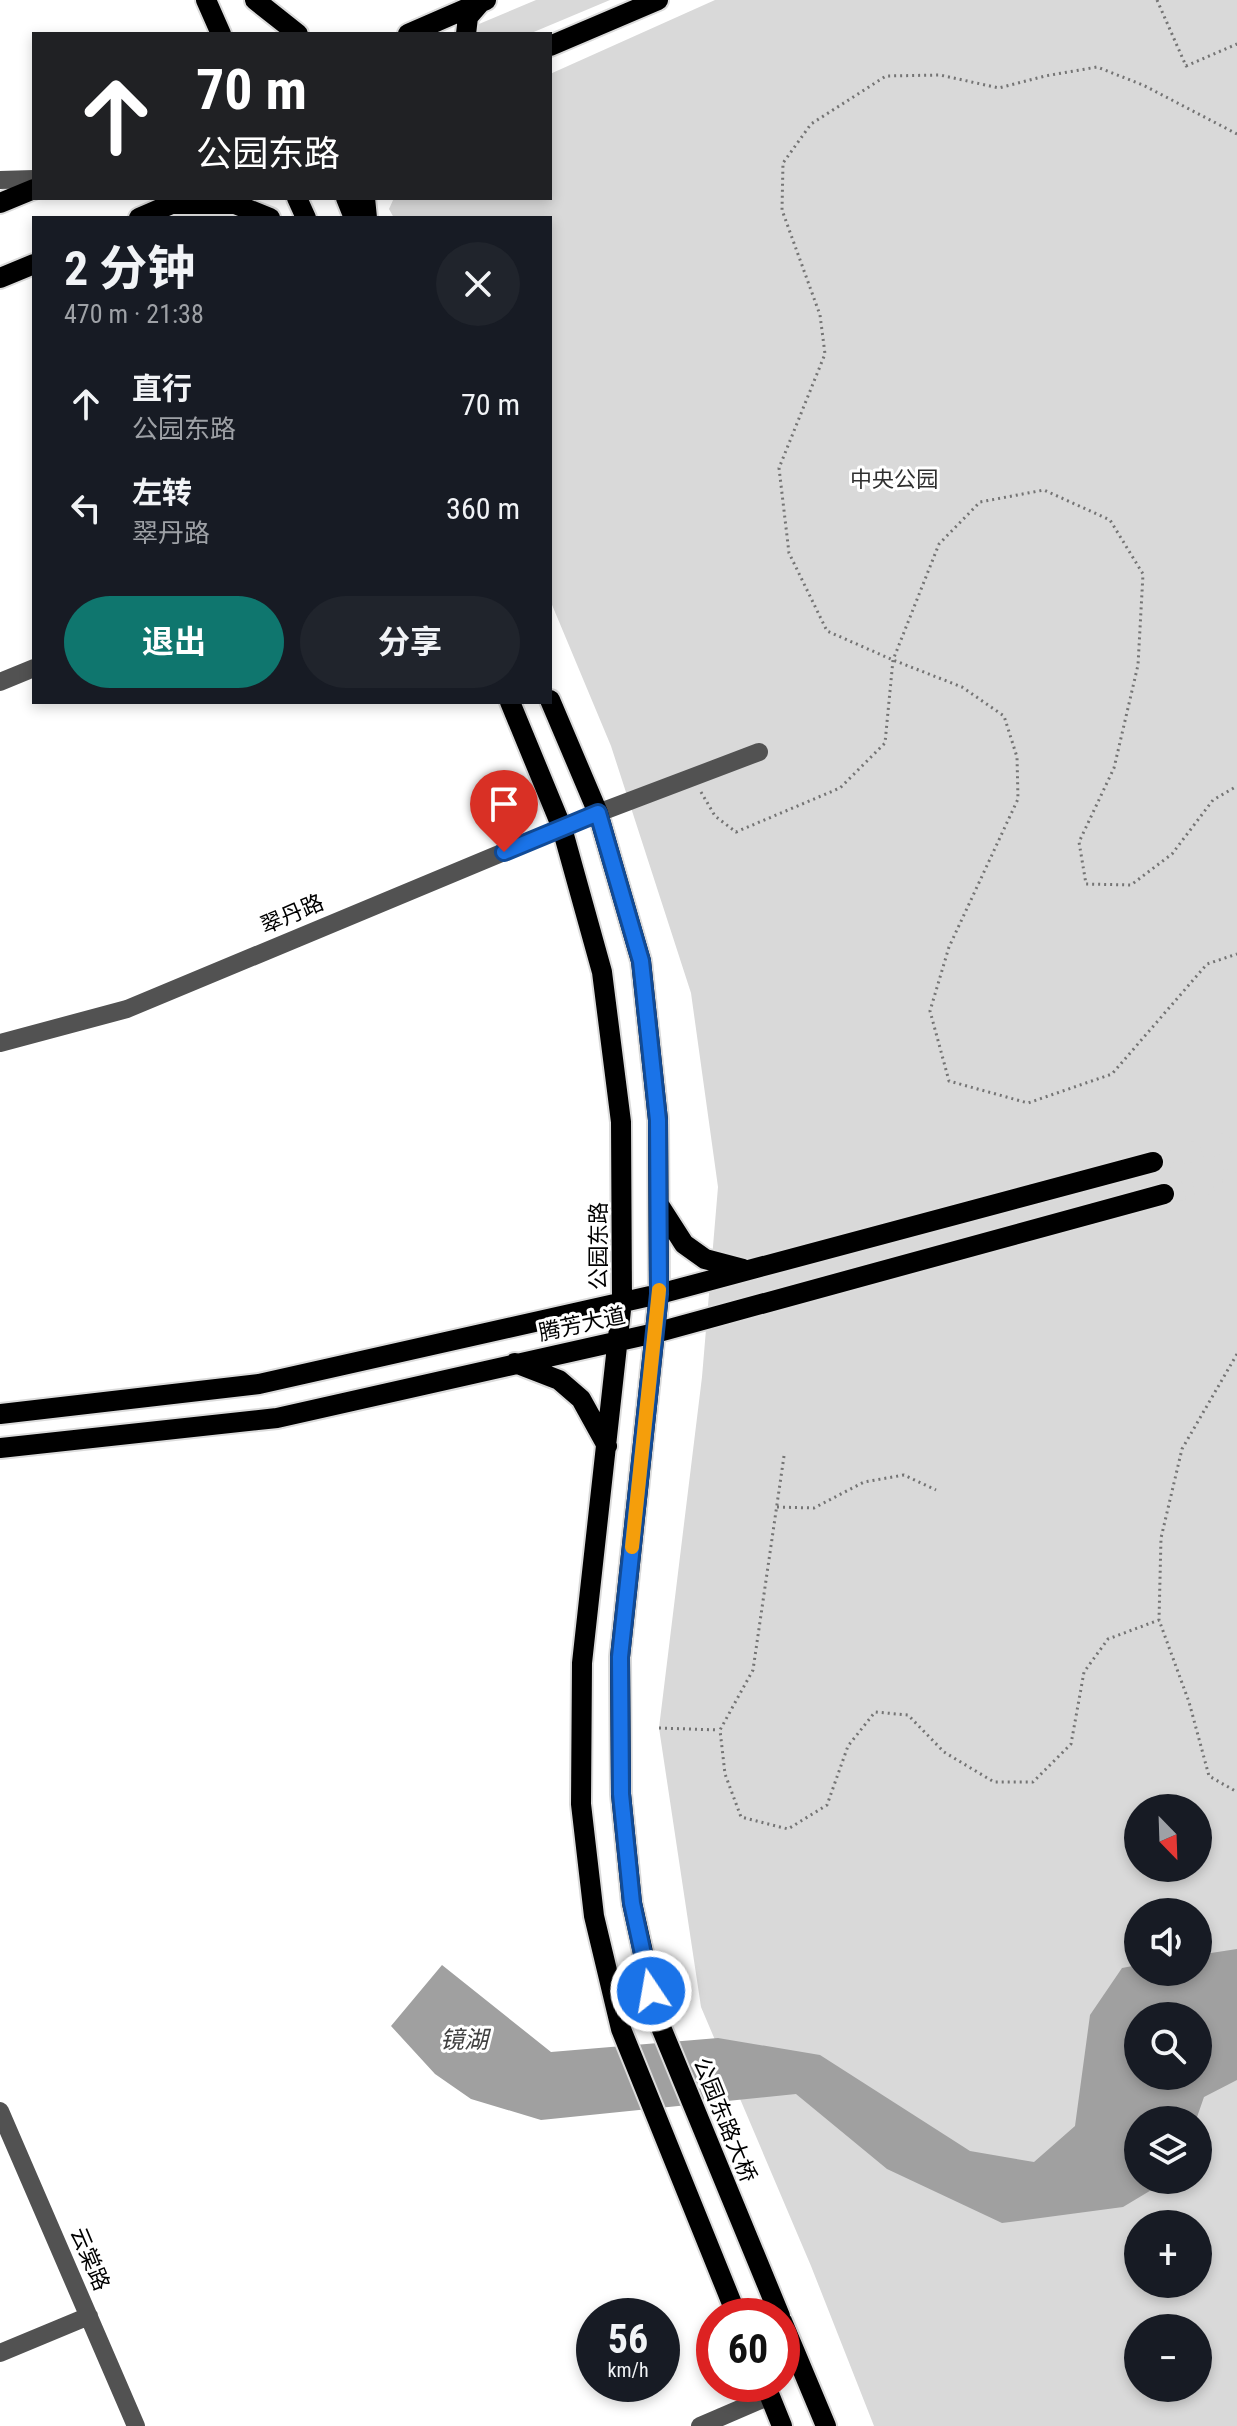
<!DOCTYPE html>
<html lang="zh">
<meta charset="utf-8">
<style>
body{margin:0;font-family:"Roboto Condensed","Noto Sans SC",sans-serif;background:#20242c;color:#f1f3f6;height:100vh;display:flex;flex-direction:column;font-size:30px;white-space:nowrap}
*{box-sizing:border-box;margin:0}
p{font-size:26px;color:#9ea1a6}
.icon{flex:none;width:44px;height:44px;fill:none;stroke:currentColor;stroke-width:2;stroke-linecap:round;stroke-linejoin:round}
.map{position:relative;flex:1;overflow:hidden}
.details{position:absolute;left:32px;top:216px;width:520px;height:488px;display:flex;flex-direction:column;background:#171b24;border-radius:0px;box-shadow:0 4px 12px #0003}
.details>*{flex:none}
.hud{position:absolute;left:32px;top:32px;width:520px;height:168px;border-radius:0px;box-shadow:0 4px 12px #0003;background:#202124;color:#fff;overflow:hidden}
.needle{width:52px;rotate:157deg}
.tools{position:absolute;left:1124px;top:1794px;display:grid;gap:16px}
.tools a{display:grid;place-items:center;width:88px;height:88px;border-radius:50%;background:#171b24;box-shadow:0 4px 12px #0003;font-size:40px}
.speed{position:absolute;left:576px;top:2298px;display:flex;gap:16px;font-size:40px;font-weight:700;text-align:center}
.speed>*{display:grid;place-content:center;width:104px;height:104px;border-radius:50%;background:#171b24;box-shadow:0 4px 12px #0003;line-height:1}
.speed small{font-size:20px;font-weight:400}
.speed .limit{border:12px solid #d22;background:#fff;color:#111}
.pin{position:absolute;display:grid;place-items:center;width:68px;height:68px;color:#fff;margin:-82px -34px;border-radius:50% 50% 50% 0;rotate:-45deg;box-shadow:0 0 8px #0007}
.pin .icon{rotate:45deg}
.me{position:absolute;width:88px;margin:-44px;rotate:348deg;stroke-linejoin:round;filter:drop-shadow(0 0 6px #0008)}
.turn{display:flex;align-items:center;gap:28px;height:168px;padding:0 32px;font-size:36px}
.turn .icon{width:104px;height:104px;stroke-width:2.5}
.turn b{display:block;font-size:56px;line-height:68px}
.round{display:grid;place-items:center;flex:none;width:84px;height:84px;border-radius:42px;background:#20242c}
.summary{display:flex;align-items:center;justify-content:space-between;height:136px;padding:0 32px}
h1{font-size:48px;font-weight:700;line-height:60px}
.cta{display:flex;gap:16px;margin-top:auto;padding:16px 32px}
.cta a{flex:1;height:92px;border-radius:48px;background:#0f766e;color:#fff;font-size:32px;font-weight:700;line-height:92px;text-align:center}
.cta a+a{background:#20242c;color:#f1f3f6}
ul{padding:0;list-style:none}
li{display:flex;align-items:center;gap:24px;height:104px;padding:0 32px}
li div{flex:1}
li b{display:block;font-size:30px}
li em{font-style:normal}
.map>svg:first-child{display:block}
.green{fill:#d9d9d9;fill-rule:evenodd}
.water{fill:#a0a0a0;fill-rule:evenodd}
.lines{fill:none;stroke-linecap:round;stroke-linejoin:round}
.major-tunnel{stroke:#d9d9d9;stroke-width:20;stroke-dasharray:20 10;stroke-linecap:butt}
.major-casing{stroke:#dbdbdb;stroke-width:24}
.path{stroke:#747474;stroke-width:3;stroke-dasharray:2 4;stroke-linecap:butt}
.minor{stroke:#525252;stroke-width:18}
.major{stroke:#000;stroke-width:20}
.route-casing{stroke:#114b97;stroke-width:20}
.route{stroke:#1a73e8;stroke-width:14}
.slow{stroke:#f59e0b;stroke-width:14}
.labels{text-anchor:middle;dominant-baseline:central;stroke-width:6;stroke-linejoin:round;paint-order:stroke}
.park-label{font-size:22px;fill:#303030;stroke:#fff}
.street-label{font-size:22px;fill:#000;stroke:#fff}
.water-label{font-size:24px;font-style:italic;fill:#414141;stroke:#fff}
</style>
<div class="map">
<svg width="1237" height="2426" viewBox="0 0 1237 2426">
<rect width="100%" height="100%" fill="#fff"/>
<path class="green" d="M536 0H610L529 34H475L479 24Z
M715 0H1237V2426H874L811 2266 701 2007 659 1728 702 1377 718 1187 691 993 611 746 550 600V218H394L389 209 394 198H550V74ZM1138 1808H1198V1868H1138ZM1138 1912H1198V1972H1138ZM1138 2016H1198V2076H1138ZM1138 2120H1198V2180H1138ZM1138 2224H1198V2284H1138ZM1138 2328H1198V2388H1138Z"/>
<path class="water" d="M1237 1949V2080L1204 2097 1196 2120H1138V2180H1168L1123 2207 1002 2223 887 2169 796 2094 541 2120 471 2099 435 2074 391 2026 442 1965 551 2052 718 2038 820 2055 970 2151 1034 2162 1075 2126 1090 2015 1122 1968 1138 1965V1972H1198V1955ZM1138 2016H1198V2076H1138Z"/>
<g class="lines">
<path class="major-tunnel" d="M1153 1162 1237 1140
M1164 1194 1237 1177"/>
<g class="major-casing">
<path id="major" d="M206 0 221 34
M255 0 298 34
M408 34 486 0
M466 34 468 17 481 2
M550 46 658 0
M297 198 306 218
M346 198 354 218
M365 198 367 218
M0 203 34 189
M171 204H235L270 218
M139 218 183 199
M0 278 34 264
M550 700 598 813 641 961 658 1120 659 1294 620 1657 621 1794 632 1903 658 2020 780 2316
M510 702 562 828 602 972 621 1122 622 1301 582 1663 581 1804 594 1916 621 2029 737 2316
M659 1205 684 1244 705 1259 743 1269
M515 1363 559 1380 581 1399 607 1446
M0 1414 259 1384 659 1294 1153 1162
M0 1448 277 1418 655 1333 1164 1194
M782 2321 826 2426
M765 2384 782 2426"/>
</g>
<path class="path" d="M1157 0 1186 66 1237 44
M1237 134 1143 85 1097 67 1045 76 999 88 940 75 886 76 811 124 783 163 782 210 820 315 825 354 779 468 789 553 827 631 893 660 962 687 1004 716 1017 757 1018 799 949 947 930 1011 949 1081 1028 1103 1112 1074 1207 964 1237 954
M701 792 715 816 736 832 840 788 885 743 893 660 939 544 980 502 1044 490 1110 520 1143 574 1138 665 1114 768 1079 842 1086 884 1131 885 1172 854 1213 800 1237 786
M1237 1354 1182 1449 1161 1538 1159 1620 1189 1702 1209 1776 1237 1792
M784 1456 753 1670 720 1730 725 1774 741 1817 788 1829 827 1805 848 1746 875 1712 908 1715 944 1752 994 1782H1033L1071 1744 1084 1672 1108 1639 1159 1620
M777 1507 814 1508 864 1482 904 1475 936 1490
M659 1728 719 1730"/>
<path class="minor" d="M0 180 34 179
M0 682 34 668
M0 1043 127 1009 598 813 759 752
M0 2111 136 2426
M0 2353 89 2316
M700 2426 770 2396"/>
<use href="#major" class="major"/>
</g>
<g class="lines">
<g class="route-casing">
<path id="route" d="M504 852 598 813 641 961 658 1120 659 1294 620 1657 621 1794 632 1903 651 1991"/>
</g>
<use href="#route" class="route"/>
<path class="slow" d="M632 1547 659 1290"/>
</g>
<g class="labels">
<g class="park-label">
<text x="894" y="479">中央公园</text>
</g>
<g class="street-label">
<text transform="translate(292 914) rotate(-23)">翠丹路</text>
<text transform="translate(598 1246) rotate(-90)">公园东路</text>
<text transform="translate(582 1324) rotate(-12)">腾芳大道</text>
<text transform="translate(725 2120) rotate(68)">公园东路大桥</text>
<text transform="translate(90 2259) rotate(67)">云棠路</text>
</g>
<g class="water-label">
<text x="464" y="2040">镜湖</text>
</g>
</g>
</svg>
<div class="tools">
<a><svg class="needle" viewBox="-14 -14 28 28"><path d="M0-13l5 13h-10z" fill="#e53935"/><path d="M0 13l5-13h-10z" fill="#9ea1a6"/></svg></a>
<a><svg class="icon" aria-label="sound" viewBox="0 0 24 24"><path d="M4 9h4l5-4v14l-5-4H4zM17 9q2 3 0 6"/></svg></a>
<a><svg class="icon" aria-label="search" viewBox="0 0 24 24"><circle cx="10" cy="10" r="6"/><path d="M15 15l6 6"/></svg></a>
<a><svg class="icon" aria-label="layers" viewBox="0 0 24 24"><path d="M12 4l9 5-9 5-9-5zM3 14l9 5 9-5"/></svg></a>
<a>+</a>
<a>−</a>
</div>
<div class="speed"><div>56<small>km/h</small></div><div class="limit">60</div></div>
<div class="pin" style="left:504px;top:852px;background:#d93025"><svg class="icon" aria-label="arrive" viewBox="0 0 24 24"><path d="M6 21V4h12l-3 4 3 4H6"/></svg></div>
<svg class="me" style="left:651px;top:1991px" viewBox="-20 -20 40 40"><circle r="17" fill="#1a73e8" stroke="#fff" stroke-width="3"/><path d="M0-11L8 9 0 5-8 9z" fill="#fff"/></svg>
<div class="hud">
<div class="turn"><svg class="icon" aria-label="ahead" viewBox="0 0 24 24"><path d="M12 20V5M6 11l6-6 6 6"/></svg><div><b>70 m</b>公园东路</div></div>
</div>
<section class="details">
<div class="summary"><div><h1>2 分钟</h1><p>470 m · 21:38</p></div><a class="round"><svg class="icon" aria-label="close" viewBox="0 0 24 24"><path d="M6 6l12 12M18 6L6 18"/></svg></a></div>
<ul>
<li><svg class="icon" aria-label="ahead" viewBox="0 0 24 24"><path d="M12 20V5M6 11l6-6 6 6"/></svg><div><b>直行</b><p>公园东路</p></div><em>70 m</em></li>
<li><svg class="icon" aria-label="left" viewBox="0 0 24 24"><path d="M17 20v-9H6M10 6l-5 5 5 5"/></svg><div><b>左转</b><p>翠丹路</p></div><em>360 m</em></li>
</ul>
<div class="cta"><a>退出</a><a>分享</a></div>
</section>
</div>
